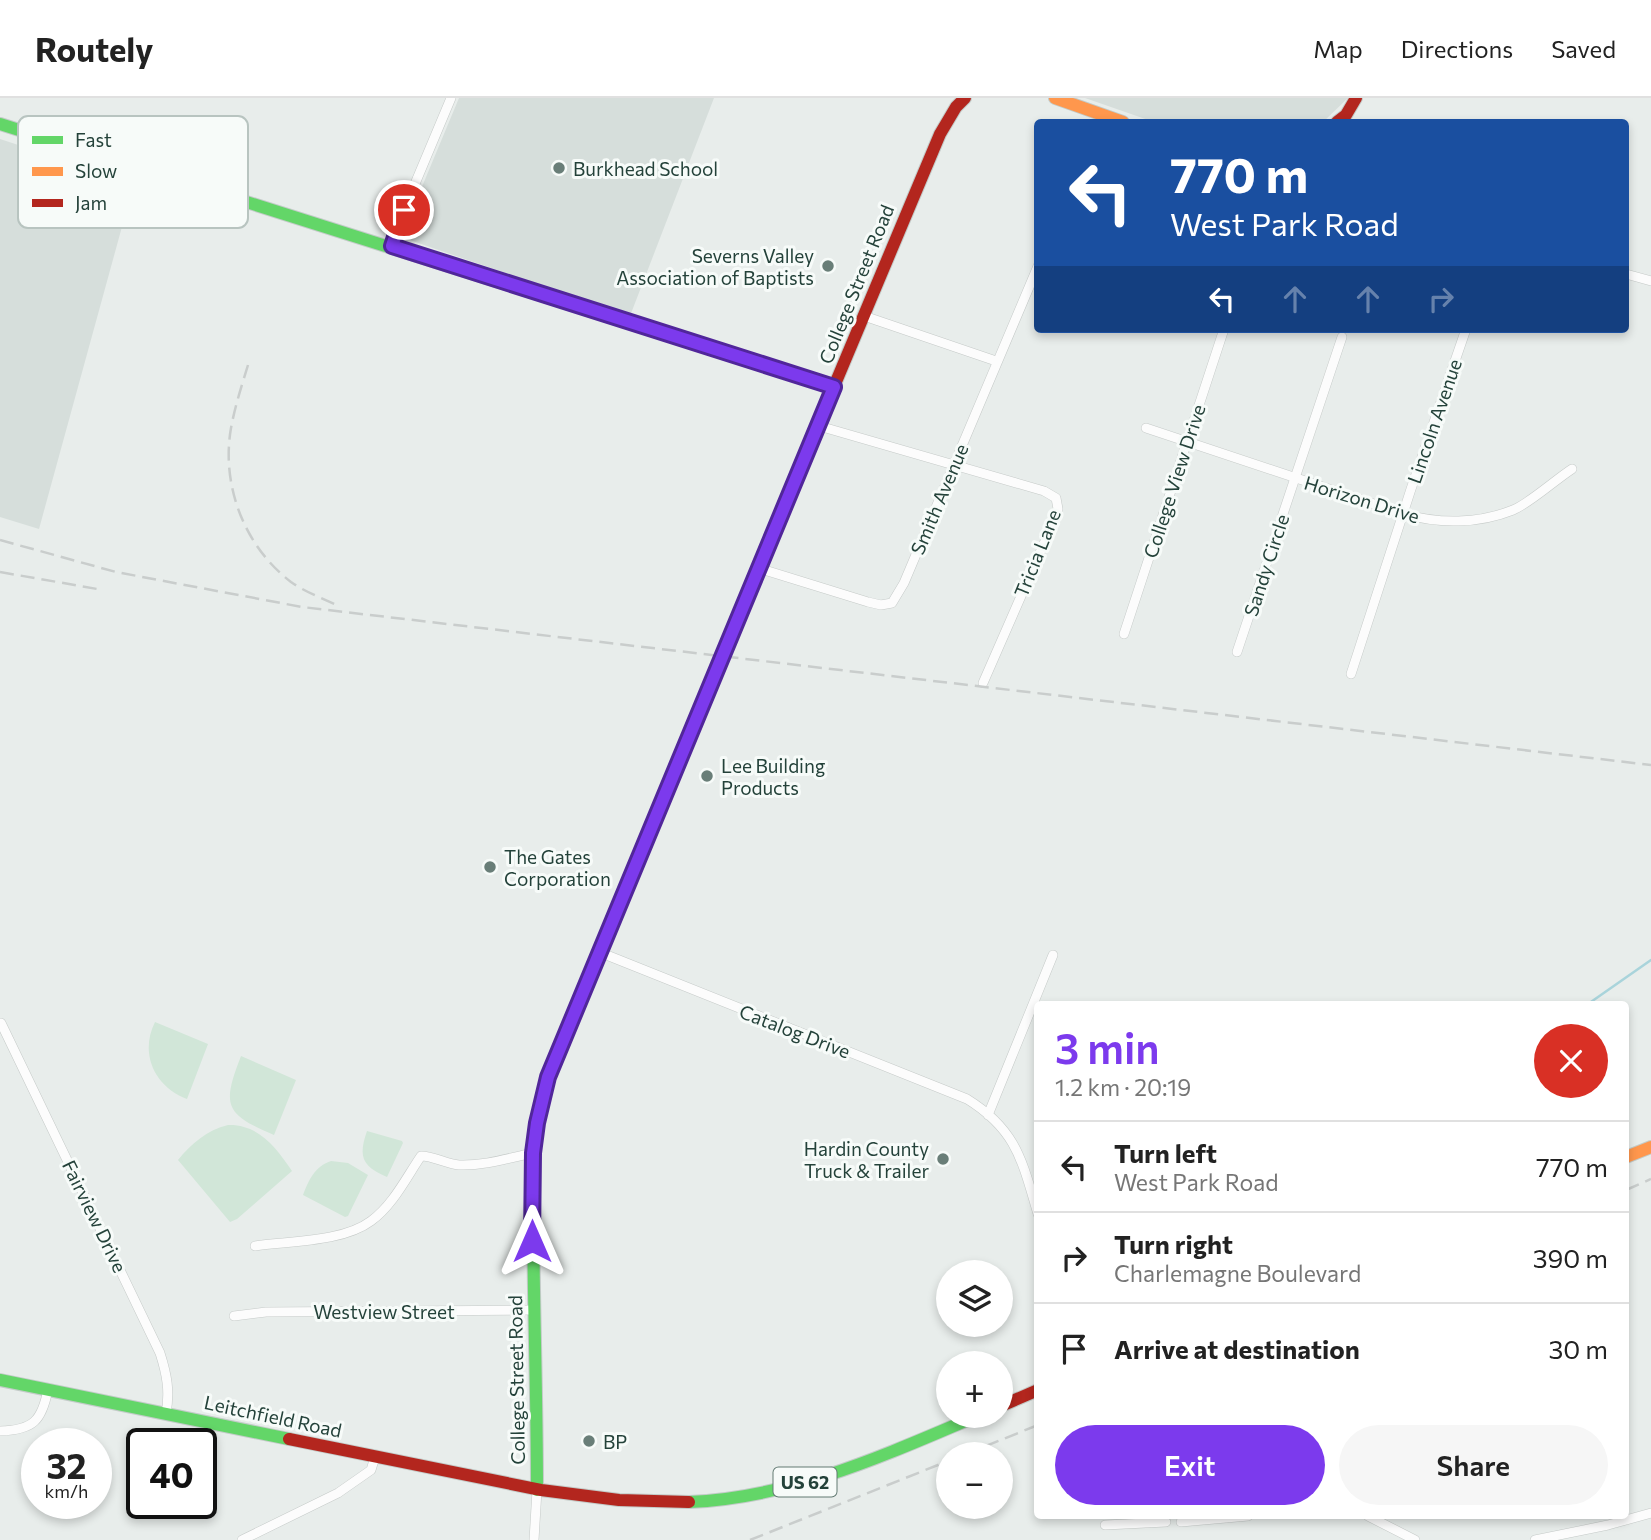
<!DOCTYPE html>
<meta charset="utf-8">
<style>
body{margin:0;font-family:Commissioner,sans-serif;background:#f6f6f6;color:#222;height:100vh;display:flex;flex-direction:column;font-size:26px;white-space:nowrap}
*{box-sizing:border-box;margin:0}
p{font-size:23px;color:#767676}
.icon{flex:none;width:38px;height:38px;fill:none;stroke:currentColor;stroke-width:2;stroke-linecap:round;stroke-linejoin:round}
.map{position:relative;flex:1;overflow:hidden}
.panel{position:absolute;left:1034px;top:903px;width:595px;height:518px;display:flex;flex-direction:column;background:#fff;border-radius:7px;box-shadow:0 4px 10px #0003}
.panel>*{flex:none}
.hud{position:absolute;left:1034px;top:21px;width:595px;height:214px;border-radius:7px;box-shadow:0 4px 10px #0003;background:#1a4fa0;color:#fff;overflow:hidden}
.fabs{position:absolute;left:936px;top:1162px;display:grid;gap:14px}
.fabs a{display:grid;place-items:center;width:77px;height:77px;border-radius:50%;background:#fff;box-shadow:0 4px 10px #0003;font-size:35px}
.speed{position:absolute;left:21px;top:1330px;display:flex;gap:14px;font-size:35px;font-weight:700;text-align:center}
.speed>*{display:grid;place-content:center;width:91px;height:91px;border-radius:50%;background:#fff;box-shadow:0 4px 10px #0003;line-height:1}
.speed small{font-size:18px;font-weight:400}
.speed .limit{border:4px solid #111;border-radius:10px;background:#fff;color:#111}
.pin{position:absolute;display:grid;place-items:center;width:60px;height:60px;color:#fff;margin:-30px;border:4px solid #fff;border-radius:50%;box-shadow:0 2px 7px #0007}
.me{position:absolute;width:77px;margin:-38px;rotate:0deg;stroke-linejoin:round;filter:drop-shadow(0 0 5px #0008)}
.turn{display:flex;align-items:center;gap:24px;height:147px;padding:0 21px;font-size:32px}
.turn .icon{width:91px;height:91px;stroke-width:2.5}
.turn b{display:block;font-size:49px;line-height:60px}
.lanes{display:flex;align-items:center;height:66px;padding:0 21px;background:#0003;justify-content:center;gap:35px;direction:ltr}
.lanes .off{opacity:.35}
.round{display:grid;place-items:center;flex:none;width:74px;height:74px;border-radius:37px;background:#f6f6f6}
.summary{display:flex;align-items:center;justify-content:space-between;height:119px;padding:0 21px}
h1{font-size:42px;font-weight:600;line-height:52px;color:#7c3aed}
.action{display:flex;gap:14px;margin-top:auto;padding:14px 21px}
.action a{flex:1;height:80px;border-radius:42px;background:#7c3aed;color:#fff;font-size:28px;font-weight:600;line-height:80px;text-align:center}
.action a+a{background:#f6f6f6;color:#222}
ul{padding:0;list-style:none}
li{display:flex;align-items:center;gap:21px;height:91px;padding:0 21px;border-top:2px solid #e0e0e0}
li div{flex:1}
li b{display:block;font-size:26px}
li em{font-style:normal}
header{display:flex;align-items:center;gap:42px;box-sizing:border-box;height:98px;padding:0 35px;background:#fff;border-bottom:2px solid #e0e0e0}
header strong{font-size:33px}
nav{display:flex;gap:38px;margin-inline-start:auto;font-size:24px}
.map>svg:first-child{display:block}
.built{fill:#d6dedb}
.green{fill:#d1e6d8}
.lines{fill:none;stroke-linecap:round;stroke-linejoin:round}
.stream{stroke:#a9d4db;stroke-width:2.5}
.street-casing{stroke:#c5cac8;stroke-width:10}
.fast-casing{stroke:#c3cbc8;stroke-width:14}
.slow-casing{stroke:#c3cbc8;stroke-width:14}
.jam-casing{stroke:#c3cbc8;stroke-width:14}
.street{stroke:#fcfcfc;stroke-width:9}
.fast{stroke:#63d668;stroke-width:12}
.slow{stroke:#ff974d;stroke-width:12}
.jam{stroke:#b3261e;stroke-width:12}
.rail{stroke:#c9cdcc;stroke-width:2.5;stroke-dasharray:14 7;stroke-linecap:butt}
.route-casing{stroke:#51269a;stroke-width:18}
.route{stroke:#7c3aed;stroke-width:12}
.poi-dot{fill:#697e78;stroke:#f7fbf9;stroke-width:2.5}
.labels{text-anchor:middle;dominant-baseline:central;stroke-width:6;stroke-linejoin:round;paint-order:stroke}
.shield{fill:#f7fbf9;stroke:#637a73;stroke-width:2}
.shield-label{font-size:18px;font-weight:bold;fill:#24423a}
.poi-label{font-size:19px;fill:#24423a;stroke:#f7fbf9;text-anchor:start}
.street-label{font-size:19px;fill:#24423a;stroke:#f7fbf9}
.key{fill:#f7fbf9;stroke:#b8c4c0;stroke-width:2}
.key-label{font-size:19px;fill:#24423a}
</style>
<header>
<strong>Routely</strong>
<nav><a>Map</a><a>Directions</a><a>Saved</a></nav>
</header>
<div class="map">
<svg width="1651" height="1442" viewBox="0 0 1651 1442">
<rect width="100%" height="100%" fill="#e8edeb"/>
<path class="built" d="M459 0H714L630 218 401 139Z
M1085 0H1348L1323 24H1154Z
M0 41 134 85 39 431 0 419Z"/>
<path class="green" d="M155 924 208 946 187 1001C155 989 139 956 155 924Z
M241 958 296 982 274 1037C224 1016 222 1007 241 958Z
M228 1027C258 1026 276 1049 292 1073L237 1121 230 1124 178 1062C191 1046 207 1032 228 1027Z
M367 1033 402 1043 403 1045 387 1079C362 1068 358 1059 367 1033Z
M331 1063 348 1065 368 1077 348 1118 345 1119 303 1097C309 1082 314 1069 331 1063Z"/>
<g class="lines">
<path class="stream" d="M1588 906 1651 862"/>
<g class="street-casing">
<path id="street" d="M392 148 404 112 451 0
M1626 176 1651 183
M864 218 996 263
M819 328 1044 393 1056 400 1058 411 1056 418 983 585
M1146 330 1404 416C1439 426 1478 426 1513 412 1530 405 1555 382 1572 371
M758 470 868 504 881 507 892 505 904 485 1038 168
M1124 536 1224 231
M1237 554 1342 239
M1351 576 1411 391 1466 231
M599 854 967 1001C1017 1032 1022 1063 1038 1116
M1 925 160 1255C167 1277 170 1293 166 1316
M988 1017 1053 857
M255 1148C290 1143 343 1144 371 1123 393 1107 406 1080 421 1058 434 1058 446 1066 459 1067 484 1068 509 1060 533 1055
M234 1218 266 1214 534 1212
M0 1333C33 1332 42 1323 48 1291
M1368 1418 1415 1442
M1181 1424 1248 1418
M1105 1427 1166 1424
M242 1442 338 1395 371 1372 375 1359
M534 1442 537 1392
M1535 1442 1608 1427 1651 1415"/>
</g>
<g class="fast-casing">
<path id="fast" d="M0 26 414 157
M533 1061C532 1171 537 1282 537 1392
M0 1282 289 1341
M689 1404C791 1400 885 1357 977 1318"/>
</g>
<g class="slow-casing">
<path id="slow" d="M1055 0 1123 24
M662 703 783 410
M1626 1059 1651 1049"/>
</g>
<g class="jam-casing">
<path id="jam" d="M1337 24 1346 17 1356 0
M414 157 834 290
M783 410 940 36 956 9 965 0
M533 1061 537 1025 548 979 662 703
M1001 1308 1038 1292
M289 1341 541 1392 619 1402 689 1404"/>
</g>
<use href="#street" class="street"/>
<use href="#fast" class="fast"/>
<use href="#slow" class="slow"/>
<use href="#jam" class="jam"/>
<path class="rail" d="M248 267C242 287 235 308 231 330 221 387 244 448 291 484 305 494 324 501 339 508
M0 442 116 474 302 509 1651 667
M0 474 103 492
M1626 1092 1651 1081
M966 1356 1038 1327
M750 1442 948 1363"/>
</g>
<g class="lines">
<g class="route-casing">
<path id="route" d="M404 112 392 148 834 289 548 979 537 1025 533 1055 532 1143"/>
</g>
<use href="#route" class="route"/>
</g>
<g class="poi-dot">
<circle cx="559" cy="70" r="7"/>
<circle cx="828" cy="168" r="7"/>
<circle cx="707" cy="678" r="7"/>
<circle cx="490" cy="769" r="7"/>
<circle cx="943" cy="1061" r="7"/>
<circle cx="589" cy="1343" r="7"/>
</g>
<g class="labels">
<rect class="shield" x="773.5" y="1369.5" width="63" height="29" rx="5"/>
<g class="shield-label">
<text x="805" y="1384">US 62</text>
</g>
<g class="poi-label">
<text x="573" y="70">Burkhead School</text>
<text x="814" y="157" text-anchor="end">Severns Valley<tspan x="814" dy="22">Association of Baptists</tspan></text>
<text x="721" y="667">Lee Building<tspan x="721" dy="22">Products</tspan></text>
<text x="504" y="758">The Gates<tspan x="504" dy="22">Corporation</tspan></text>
<text x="929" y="1050" text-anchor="end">Hardin County<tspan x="929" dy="22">Truck &amp; Trailer</tspan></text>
<text x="603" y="1343">BP</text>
</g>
<g class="street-label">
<text transform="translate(856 186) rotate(-68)">College Street Road</text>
<text transform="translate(1434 323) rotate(-71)">Lincoln Avenue</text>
<text transform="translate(1174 383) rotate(-72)">College View Drive</text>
<text transform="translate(939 401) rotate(-67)">Smith Avenue</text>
<text transform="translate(1362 401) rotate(17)">Horizon Drive</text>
<text transform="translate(1037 455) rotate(-68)">Tricia Lane</text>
<text transform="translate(1266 467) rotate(-72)">Sandy Circle</text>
<text transform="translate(795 933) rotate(21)">Catalog Drive</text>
<text transform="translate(95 1118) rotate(64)">Fairview Drive</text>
<text x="384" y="1213">Westview Street</text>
<text transform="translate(516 1282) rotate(-91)">College Street Road</text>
<text transform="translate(273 1318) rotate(12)">Leitchfield Road</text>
</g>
</g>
<rect x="18" y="18" width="230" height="112" rx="10" class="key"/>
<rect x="32" y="38" width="31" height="8" fill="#63d668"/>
<rect x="32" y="69" width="31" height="9" fill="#ff974d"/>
<rect x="32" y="101" width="31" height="8" fill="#b3261e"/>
<g class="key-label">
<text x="75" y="49">Fast</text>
<text x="75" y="80">Slow</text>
<text x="75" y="112">Jam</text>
</g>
</svg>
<div class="fabs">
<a><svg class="icon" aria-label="layers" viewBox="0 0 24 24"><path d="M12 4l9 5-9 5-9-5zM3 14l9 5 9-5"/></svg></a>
<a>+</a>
<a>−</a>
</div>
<div class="speed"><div>32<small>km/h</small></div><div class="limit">40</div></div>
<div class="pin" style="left:404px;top:112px;background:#d93025"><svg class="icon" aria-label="arrive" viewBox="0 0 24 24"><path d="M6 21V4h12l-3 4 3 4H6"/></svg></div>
<svg class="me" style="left:532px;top:1143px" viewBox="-20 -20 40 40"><path d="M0-17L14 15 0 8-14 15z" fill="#7c3aed" stroke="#fff" stroke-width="4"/></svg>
<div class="hud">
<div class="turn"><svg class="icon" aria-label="left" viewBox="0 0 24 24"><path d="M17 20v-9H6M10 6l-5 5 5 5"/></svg><div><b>770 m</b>West Park Road</div></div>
<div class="lanes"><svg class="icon" aria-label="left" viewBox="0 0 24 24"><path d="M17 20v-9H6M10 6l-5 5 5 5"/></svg><svg class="icon off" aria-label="ahead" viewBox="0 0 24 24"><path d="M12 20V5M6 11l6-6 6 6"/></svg><svg class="icon off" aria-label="ahead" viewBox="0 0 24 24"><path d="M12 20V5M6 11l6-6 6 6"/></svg><svg class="icon off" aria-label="right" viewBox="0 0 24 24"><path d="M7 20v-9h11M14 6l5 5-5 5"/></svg></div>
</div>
<section class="panel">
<div class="summary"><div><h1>3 min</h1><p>1.2 km · 20:19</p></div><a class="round" style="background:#d93025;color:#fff"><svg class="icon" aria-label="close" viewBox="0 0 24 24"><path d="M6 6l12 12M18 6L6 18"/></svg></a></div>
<ul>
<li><svg class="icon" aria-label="left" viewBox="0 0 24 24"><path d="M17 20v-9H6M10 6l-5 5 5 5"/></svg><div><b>Turn left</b><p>West Park Road</p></div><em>770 m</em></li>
<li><svg class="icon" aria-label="right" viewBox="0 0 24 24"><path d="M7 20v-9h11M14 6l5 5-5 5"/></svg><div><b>Turn right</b><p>Charlemagne Boulevard</p></div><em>390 m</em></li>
<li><svg class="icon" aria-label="arrive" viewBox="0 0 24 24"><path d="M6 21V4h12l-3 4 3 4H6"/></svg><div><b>Arrive at destination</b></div><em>30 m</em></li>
</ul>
<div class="action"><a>Exit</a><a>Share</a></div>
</section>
</div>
